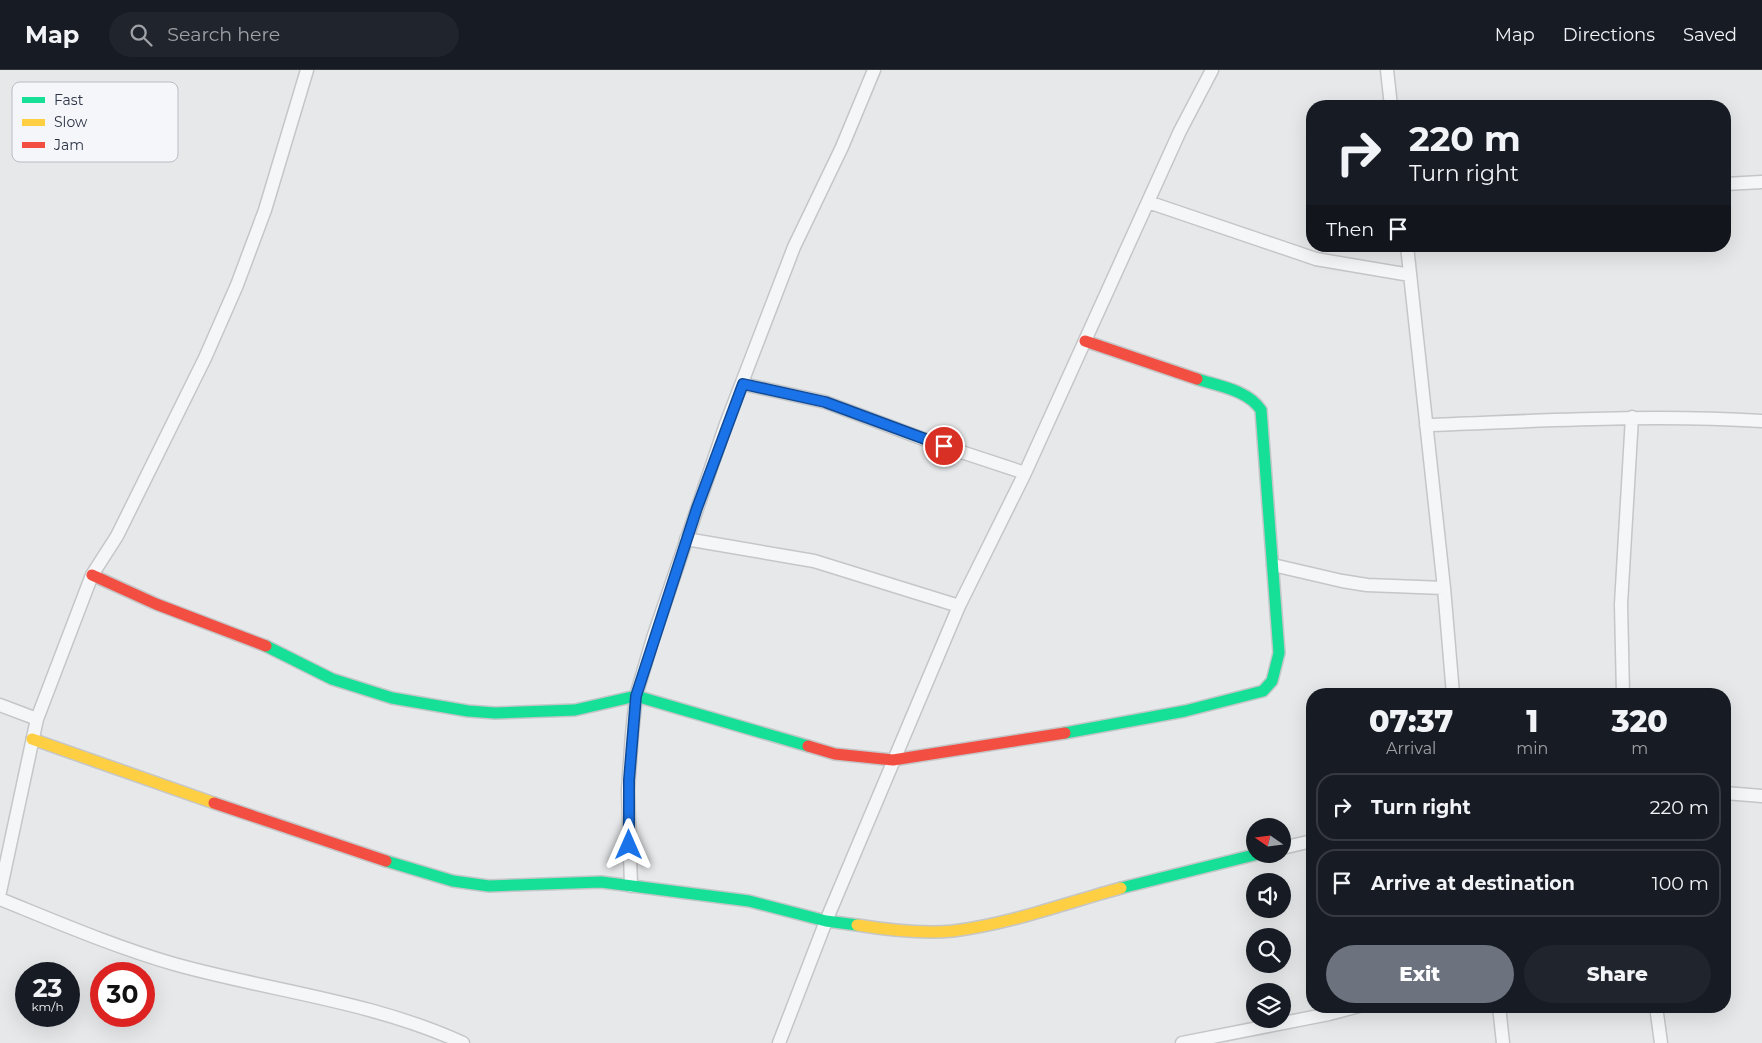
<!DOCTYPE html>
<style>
body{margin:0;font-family:Montserrat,sans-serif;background:#20242c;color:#f1f3f6;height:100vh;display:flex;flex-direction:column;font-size:19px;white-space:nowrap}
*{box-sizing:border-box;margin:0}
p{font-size:16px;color:#9ea1a6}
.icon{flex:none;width:28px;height:28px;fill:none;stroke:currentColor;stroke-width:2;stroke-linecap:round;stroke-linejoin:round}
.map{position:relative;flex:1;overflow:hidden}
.drawer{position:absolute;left:1306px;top:618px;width:425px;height:325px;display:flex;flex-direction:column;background:#171b24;border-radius:20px;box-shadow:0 5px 20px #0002}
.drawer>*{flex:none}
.hud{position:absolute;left:1306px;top:30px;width:425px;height:152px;border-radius:20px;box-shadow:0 5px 20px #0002;background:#171b24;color:#f1f3f6;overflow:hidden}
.needle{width:32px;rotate:284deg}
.buttons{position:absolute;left:1246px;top:748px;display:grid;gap:10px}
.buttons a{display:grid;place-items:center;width:45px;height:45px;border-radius:50%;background:#171b24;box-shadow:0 5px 20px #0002;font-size:25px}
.speed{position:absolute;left:15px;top:892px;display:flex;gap:10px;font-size:25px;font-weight:700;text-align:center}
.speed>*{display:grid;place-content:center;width:65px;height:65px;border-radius:50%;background:#171b24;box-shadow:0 5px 20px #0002;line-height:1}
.speed small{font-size:12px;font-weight:400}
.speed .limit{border:8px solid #d22;background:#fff;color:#111}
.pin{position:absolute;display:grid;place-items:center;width:42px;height:42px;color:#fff;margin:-21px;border:2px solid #fff;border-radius:50%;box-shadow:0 1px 5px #0007}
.me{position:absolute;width:55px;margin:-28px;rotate:0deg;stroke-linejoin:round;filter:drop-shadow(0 0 4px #0008)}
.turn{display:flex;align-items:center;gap:18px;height:105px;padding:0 20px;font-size:22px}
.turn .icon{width:65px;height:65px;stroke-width:2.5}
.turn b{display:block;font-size:35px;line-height:42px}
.then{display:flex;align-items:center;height:48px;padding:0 20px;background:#0003;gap:10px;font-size:19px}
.eta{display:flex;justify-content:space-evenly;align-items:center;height:85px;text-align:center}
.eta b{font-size:30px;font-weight:800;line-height:35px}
.button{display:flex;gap:10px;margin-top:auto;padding:10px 20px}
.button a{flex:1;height:58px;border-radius:30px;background:#6c737f;color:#fff;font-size:20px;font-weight:800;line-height:58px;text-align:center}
.button a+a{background:#20242c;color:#f1f3f6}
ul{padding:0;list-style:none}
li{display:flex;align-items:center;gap:15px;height:68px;margin:0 10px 8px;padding:0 10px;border:2px solid #363941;border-radius:20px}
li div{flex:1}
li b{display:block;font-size:19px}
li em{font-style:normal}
header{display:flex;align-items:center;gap:30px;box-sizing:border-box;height:70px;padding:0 25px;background:#171b24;border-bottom:1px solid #363941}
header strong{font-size:24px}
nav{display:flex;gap:28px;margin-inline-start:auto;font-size:18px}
.search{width:350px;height:45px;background:#20242c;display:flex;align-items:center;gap:12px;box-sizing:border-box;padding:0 18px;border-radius:28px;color:#9ea1a6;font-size:19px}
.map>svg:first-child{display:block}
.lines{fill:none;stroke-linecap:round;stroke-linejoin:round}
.street-casing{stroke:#c4c6c8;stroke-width:15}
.fast-casing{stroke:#c4c6c8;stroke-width:14}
.slow-casing{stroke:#c4c6c8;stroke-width:14}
.jam-casing{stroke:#c4c6c8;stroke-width:14}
.street{stroke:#f5f6f7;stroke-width:12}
.fast{stroke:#16e098;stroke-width:11}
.slow{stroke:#ffcf43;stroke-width:11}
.jam{stroke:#f24e42;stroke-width:11}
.route-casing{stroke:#114b97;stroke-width:12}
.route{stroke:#1a73e8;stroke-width:9}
.key{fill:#f4f6f9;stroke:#b8bcc3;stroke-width:1}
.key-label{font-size:14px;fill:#2b3445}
</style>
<header>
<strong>Map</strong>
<div class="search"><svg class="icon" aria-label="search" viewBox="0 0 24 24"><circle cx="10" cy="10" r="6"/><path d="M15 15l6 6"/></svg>Search here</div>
<nav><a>Map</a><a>Directions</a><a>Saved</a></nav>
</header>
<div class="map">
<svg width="1762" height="973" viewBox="0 0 1762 973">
<rect width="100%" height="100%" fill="#e6e8ea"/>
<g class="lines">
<g class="street-casing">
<path id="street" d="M1387 0 1391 36
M1725 114 1762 112
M1148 132 1316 189 1410 205
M1407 176 1444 518 1453 624
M743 314 825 332 934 373 1025 403
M1426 355C1539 351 1650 344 1762 351
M686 469 814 491 959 536
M1273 495 1342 511 1367 515 1444 518
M1623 624 1621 534 1632 347
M0 635 37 649
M1725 723 1762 726
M1282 778 1312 771
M631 816 628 720 632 664 636 626 653 568 726 354 794 177 842 77 874 0
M0 822 37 649 92 505 117 466 205 288 237 215 265 140 307 0
M0 829C57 852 115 877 174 894 270 921 372 931 463 973
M1499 936 1503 973
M1656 936 1661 973
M779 973 826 851 959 536 1025 403 1180 61 1212 0
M1182 973 1329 944 1359 936"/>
</g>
<g class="fast-casing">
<path id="fast" d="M266 576 332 609 392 628 468 641 495 643 575 640 636 626 808 676
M1065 663 1185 641 1263 621 1272 611 1279 583 1261 340C1248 320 1219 316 1197 309
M386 791 453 811 489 816 601 812 749 831 826 851 857 855
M1121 818 1258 784"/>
</g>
<g class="slow-casing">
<path id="slow" d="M32 669 214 733
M857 855C888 860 922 864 953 861 1010 854 1066 833 1121 818"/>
</g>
<g class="jam-casing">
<path id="jam" d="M1085 271 1197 309
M92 505 156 534 266 576
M808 676 835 684 893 690 1065 663
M214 733 386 791"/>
</g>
<use href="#street" class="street"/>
<use href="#fast" class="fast"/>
<use href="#slow" class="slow"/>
<use href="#jam" class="jam"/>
</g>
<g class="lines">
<g class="route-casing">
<path id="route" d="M629 775V710L636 626 697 438 743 314 825 332 944 376"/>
</g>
<use href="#route" class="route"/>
</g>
<rect x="12" y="12" width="166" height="80" rx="8" class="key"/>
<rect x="22" y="27" width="23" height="6" fill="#16e098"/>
<rect x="22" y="49" width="23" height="7" fill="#ffcf43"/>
<rect x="22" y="72" width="23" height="6" fill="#f24e42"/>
<g class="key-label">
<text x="54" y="35">Fast</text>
<text x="54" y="57">Slow</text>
<text x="54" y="80">Jam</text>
</g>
</svg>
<div class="buttons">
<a><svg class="needle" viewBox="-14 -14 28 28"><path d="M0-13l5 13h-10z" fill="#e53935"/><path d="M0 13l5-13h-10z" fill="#9ea1a6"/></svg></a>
<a><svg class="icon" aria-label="sound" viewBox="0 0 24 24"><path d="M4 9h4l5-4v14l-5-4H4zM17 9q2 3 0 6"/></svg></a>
<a><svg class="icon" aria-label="search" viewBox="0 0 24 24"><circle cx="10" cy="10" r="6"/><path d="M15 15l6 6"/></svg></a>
<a><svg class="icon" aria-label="layers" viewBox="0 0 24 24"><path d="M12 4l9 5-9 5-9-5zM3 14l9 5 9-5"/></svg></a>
</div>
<div class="speed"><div>23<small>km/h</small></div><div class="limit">30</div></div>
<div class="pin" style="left:944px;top:376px;background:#d93025"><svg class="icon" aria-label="arrive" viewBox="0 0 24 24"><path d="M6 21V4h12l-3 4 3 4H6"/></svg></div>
<svg class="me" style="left:629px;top:775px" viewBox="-20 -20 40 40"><path d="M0-17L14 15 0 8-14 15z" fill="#1a73e8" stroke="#fff" stroke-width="4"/></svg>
<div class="hud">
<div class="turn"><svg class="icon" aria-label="right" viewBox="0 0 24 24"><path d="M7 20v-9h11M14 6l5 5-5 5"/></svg><div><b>220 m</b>Turn right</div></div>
<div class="then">Then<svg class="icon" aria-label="arrive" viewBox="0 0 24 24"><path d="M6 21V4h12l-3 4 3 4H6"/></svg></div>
</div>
<section class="drawer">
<div class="eta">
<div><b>07:37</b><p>Arrival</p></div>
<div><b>1</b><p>min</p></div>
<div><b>320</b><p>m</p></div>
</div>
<ul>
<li><svg class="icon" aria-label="right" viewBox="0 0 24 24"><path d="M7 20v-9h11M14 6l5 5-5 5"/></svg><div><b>Turn right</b></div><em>220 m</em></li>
<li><svg class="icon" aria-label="arrive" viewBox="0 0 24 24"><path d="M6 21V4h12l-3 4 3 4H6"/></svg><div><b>Arrive at destination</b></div><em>100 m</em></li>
</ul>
<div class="button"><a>Exit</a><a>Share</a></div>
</section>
</div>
